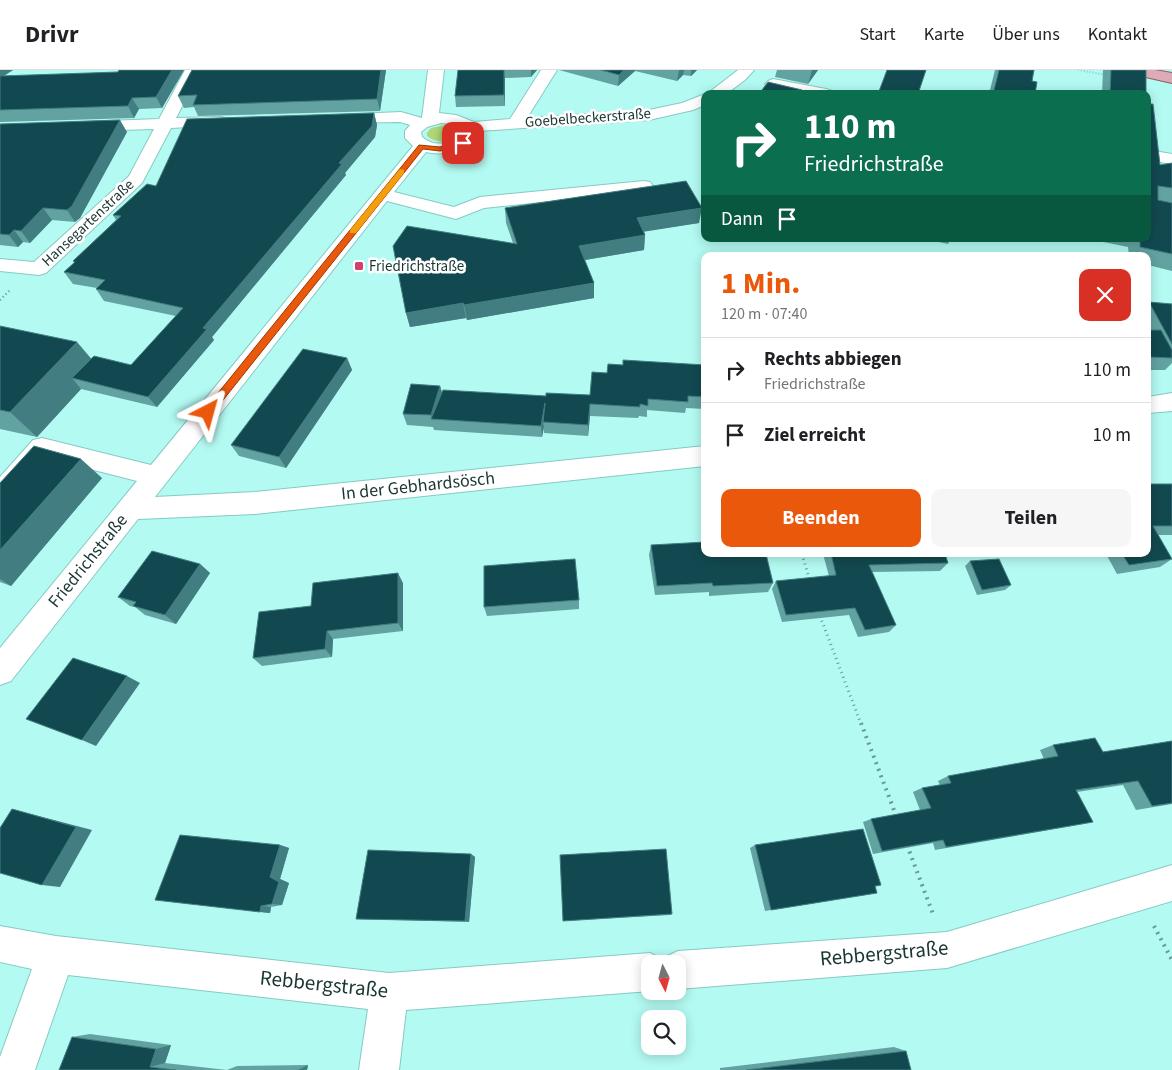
<!DOCTYPE html>
<html lang="de">
<meta charset="utf-8">
<style>
body{margin:0;font-family:"Source Sans 3",sans-serif;background:#f6f6f6;color:#202124;height:100vh;display:flex;flex-direction:column;font-size:19px;white-space:nowrap}
*{box-sizing:border-box;margin:0}
p{font-size:16px;color:#757577}
.icon{flex:none;width:28px;height:28px;fill:none;stroke:currentColor;stroke-width:2;stroke-linecap:round;stroke-linejoin:round}
.map{position:relative;flex:1;overflow:hidden}
.details{position:absolute;left:701px;top:182px;width:450px;height:305px;display:flex;flex-direction:column;background:#fff;border-radius:10px;box-shadow:0 2px 12px #0003}
.details>*{flex:none}
.guide{position:absolute;left:701px;top:20px;width:450px;height:152px;border-radius:10px;box-shadow:0 2px 12px #0003;background:#0b6e4f;color:#fff;overflow:hidden}
.needle{width:32px;rotate:174deg}
.tools{position:absolute;left:641px;top:885px;display:grid;gap:10px}
.tools a{display:grid;place-items:center;width:45px;height:45px;border-radius:10px;background:#fff;box-shadow:0 2px 12px #0003;font-size:25px}
.pin{position:absolute;display:grid;place-items:center;width:42px;height:42px;color:#fff;margin:-21px;border-radius:10px;box-shadow:0 2px 8px #0006}
.me{position:absolute;width:55px;margin:-28px;rotate:39deg;stroke-linejoin:round;filter:drop-shadow(0 0 4px #0008)}
.turn{display:flex;align-items:center;gap:18px;height:105px;padding:0 20px;font-size:22px}
.turn .icon{width:65px;height:65px;stroke-width:2.5}
.turn b{display:block;font-size:35px;line-height:42px}
.then{display:flex;align-items:center;height:48px;padding:0 20px;background:#0003;gap:10px;font-size:19px}
.round{display:grid;place-items:center;flex:none;width:52px;height:52px;border-radius:10px;background:#f6f6f6}
.head{display:flex;align-items:center;justify-content:space-between;height:85px;padding:0 20px}
h1{font-size:30px;font-weight:700;line-height:38px;color:#ea580c}
.action{display:flex;gap:10px;margin-top:auto;padding:10px 20px}
.action a{flex:1;height:58px;border-radius:10px;background:#ea580c;color:#fff;font-size:20px;font-weight:700;line-height:58px;text-align:center}
.action a+a{background:#f6f6f6;color:#202124}
ul{padding:0;list-style:none}
li{display:flex;align-items:center;gap:15px;height:65px;padding:0 20px;border-top:1px solid #e0e0e0}
li div{flex:1}
li b{display:block;font-size:19px}
li em{font-style:normal}
header{display:flex;align-items:center;gap:30px;box-sizing:border-box;height:70px;padding:0 25px;background:#fff;border-bottom:1px solid #e0e0e0}
header strong{font-size:24px}
nav{display:flex;gap:28px;margin-inline-start:auto;font-size:18px}
.map>svg:first-child{display:block}
.green{fill:#afd677}
.lines{fill:none;stroke-linecap:round;stroke-linejoin:round}
.minor-casing{stroke:#86cac3;stroke-width:2}
.major-casing{stroke:#885f68;stroke-width:2}
.path-far3{stroke:#699b96;stroke-width:2;stroke-dasharray:0.5 2.5;stroke-linecap:butt}
.path-far2{stroke:#699b96;stroke-width:2.5;stroke-dasharray:1 3;stroke-linecap:butt}
.path-far1{stroke:#699b96;stroke-width:3;stroke-dasharray:1 4;stroke-linecap:butt}
.path{stroke:#699b96;stroke-width:4;stroke-dasharray:2 5;stroke-linecap:butt}
.minor{fill:#fff;fill-rule:evenodd}
.major{fill:#dcacb6;fill-rule:evenodd}
.wall{fill:#62a2a1}
.shaded-wall{fill:#427e81}
.building{fill:#124950;stroke:#427e81}
.route{fill:#ea580c;stroke:#983908}
.slow{fill:#f59e0b}
.poi-dot{fill:#d0426b;stroke:#fff;stroke-width:2}
.labels{text-anchor:middle;dominant-baseline:central;stroke-width:5;stroke-linejoin:round;paint-order:stroke}
.far-street-label{font-size:15px;fill:#193633;stroke:#fff}
.far-poi-label{font-size:15px;fill:#193633;stroke:#fff;text-anchor:start}
.street-label{font-size:18px;fill:#193633;stroke:#fff}
.near-street-label{font-size:21px;fill:#193633;stroke:#fff}
</style>
<header>
<strong>Drivr</strong>
<nav><a>Start</a><a>Karte</a><a>Über uns</a><a>Kontakt</a></nav>
</header>
<div class="map">
<svg width="1172" height="1000" viewBox="0 0 1172 1000">
<rect width="100%" height="100%" fill="#b3faf2"/>
<path class="green" d="M445 55 456 59 458 62C453 73 436 74 427 66V63L431 58Z"/>
<g class="lines">
<g class="minor-casing">
<path id="minor" d="M185 0H201L176 48 221 47 227 49 229 52 227 55 171 58 142 113 46 203 39 205 0 201V189L34 192 129 106 154 59 86 61 80 60 78 56 80 52 159 49Z
M428 0H444L439 43 456 45 474 52 510 49 541 0H557L527 48 649 40 682 33 705 24V35L693 40 649 50 478 61C477 82 441 86 426 82L394 122 454 137 480 127 644 111 650 112 653 116 650 120 644 121 484 138 456 149 387 131 155 427 255 422 705 376V396L255 444 138 449 11 611 0 615V578L137 411 47 388 9 431 0 434V407L33 370 42 368 151 395 413 76 405 68V61L410 55 400 52 339 53 333 51 331 48 333 45 401 42 422 48ZM441 53 452 54 462 59V64C450 74 435 78 422 67L421 62 427 57Z
M738 0H754L745 10 726 24H707Z
M773 9 826 19 832 21 834 24H800L768 17 765 14 768 11Z
M1148 80 1172 84V94L1148 90Z
M1172 323V341L1148 343V327Z
M1172 795V831L947 898 678 919V894H650V921L406 940 399 1000H359L368 939 68 905 35 1000H0V987L32 899 0 892V856L56 866 389 903 650 883 664 890 665 887 678 881 947 862Z"/>
</g>
<g class="major-casing">
<path id="major" d="M1125 0H1155L1172 3V13L1128 3Z"/>
</g>
<path class="path-far3" d="M1078 0 1107 5"/>
<path class="path-far2" d="M0 230 10 220"/>
<path class="path-far1" d="M802 484 810 511
M820 546 861 654"/>
<path class="path" d="M861 653 897 748
M907 775 933 844
M1154 856 1172 890"/>
<use href="#minor" class="minor"/>
<use href="#major" class="major"/>
</g>
<path class="wall" d="M0 0H13L4 6 184 0 162 38 139 39 134 48 0 52Z
M386 0 380 41 198 46 194 37 184 38 178 26Z
M458 0H537L531 7 505 8V36L456 37 455 26Z
M559 0H697L691 6 683 5 677 11 635 1 618 16Z
M777 0H818L808 14 775 7Z
M995 0H1034L1032 11 1035 24H989Z
M1103 0H1146V24H1102Z
M374 43 377 55 375 67 345 103 346 105 212 267 214 270 157 337 81 319 37 367 0 359V256L91 289 131 295 176 246 104 231 96 219 97 218 73 214 64 202 74 193 73 191 116 150 113 145 156 116Z
M0 54 127 62 80 148 75 152 52 150 30 173 23 172 18 177 0 175Z
M1172 93V201L1148 195V186H1129L1128 177 1089 169H1148L1160 95Z
M505 138 699 153 644 161 645 165 644 180 585 190 594 213V228L467 250 466 248 410 257 406 243 513 173 506 153Z
M925 169H951L948 174Z
M1149 232 1172 234V293L1165 300H1148V234Z
M347 288 352 300 286 398 239 386 231 375Z
M623 295H705V339L686 338 685 343 647 340V347L639 346 638 348 590 346 588 366 544 363V357L542 367 434 360 433 357 407 355 403 344 440 316 442 322 546 326 590 325 607 303Z
M102 408 11 516 0 512V413Z
M1148 414H1172V465H1158L1172 489 1160 497 1117 504 1106 484H1148Z
M651 475 773 513 768 522 709 526V522L655 525 649 485Z
M823 484H945L948 493 940 501 872 502 896 555 889 562 858 567 849 545 782 552 772 519 776 511 829 506Z
M970 491 1011 515 1005 520 977 525 965 496Z
M200 494 210 503 176 554 145 545 135 537 130 536 118 527Z
M403 513V561L333 569 332 587 262 596 253 588 311 536Z
M579 530V539L487 546 484 537Z
M1172 671V734L1136 740 1123 715 1077 722 1093 752 1078 755 935 780 933 773 873 784 863 752 871 749 920 740 913 722 922 718 940 715 938 711 948 706 1044 689 1040 680 1053 675 1103 682Z
M280 775 289 778 280 809 289 813 282 835 271 837 270 843 155 830Z
M755 775 881 815 875 817 877 823 765 841 750 778Z
M471 784 475 787 469 852 356 849Z
M672 844 670 845 563 851Z
M90 964 171 975 165 993 227 1000 237 996 308 995 307 1000H59L72 967Z
M894 977 906 981 911 1000H720V998Z"/>
<path class="shaded-wall" d="M0 0H13L0 8Z
M172 0H184L162 38 156 27Z
M381 0H386L380 41 377 29Z
M504 0 505 8V36L504 25Z
M531 0H537L531 7Z
M624 0H635V1L618 16 619 5Z
M679 0H684L683 5 677 11Z
M691 0H697L691 6Z
M812 0H818L808 14Z
M132 28 139 39 134 48 128 36Z
M374 43 377 55 375 67 345 103 346 105 212 267 214 270 157 337 148 327 203 258 339 93Z
M120 50 127 62 80 148 75 152 67 140Z
M43 138 52 150 30 173 21 161Z
M702 138 699 153 636 163 637 148Z
M14 160 23 172 18 177 9 165Z
M645 165 644 180 579 191V176Z
M594 213V228L467 250 464 235Z
M463 233 466 248 410 257 406 243Z
M77 272 100 299 72 308 81 319 37 367 10 342Z
M347 288 352 300 286 398 279 387Z
M440 316 443 327 432 349 431 345Z
M545 333 543 352 544 357 542 367 541 356Z
M590 334V346L588 366V355Z
M81 389 102 408 11 516 0 509V480Z
M200 494 210 503 176 554 165 545Z
M398 503 403 513V561L398 553Z
M327 561 333 569 332 587 325 579Z
M127 606 140 613 96 676 82 670Z
M12 739 92 760 60 817 42 815Z
M280 775 289 778 280 809 289 813 282 835 272 834 270 807Z
M471 784 475 787 469 852 465 851Z
M261 836 271 837 270 843 260 842Z
M171 975 165 993 150 997 156 979Z
M308 995 307 1000H298Z"/>
<path class="building" d="M119 0H172L156 27 132 28 128 36 0 40V6L118 2Z
M192 0H381L377 29 193 35 197 25 178 26Z
M458 0H504V25L455 26Z
M601 0H624L619 5Z
M887 0H926L918 24H878Z
M999 0H1034L1032 11 1037 12 1035 24H993Z
M1111 0H1146V24H1110Z
M768 12 802 20 799 24H759Z
M1148 34H1153L1160 95 1172 93V118L1158 116V130L1172 133V184L1140 177V169H1148Z
M374 43 372 56 339 93 342 94 203 258 207 259 148 327 72 308 94 286 131 295 183 238 96 219 105 210 64 202 75 192 73 191 121 146 113 145 147 114 156 116 187 49Z
M120 50 72 136 67 140 43 138 21 161 14 160 9 165 0 164V54Z
M686 111 702 138 637 148 645 165 579 176 594 213 464 235 463 233 406 243 393 176 407 156 517 174 505 138Z
M1149 232 1172 234V274Z
M0 256 77 272 10 342 0 340Z
M1148 260H1161L1172 280V288L1148 287Z
M303 279 347 288 279 387 231 375Z
M623 290 705 295V327L688 326V332L648 329V336L640 334V337L590 334 588 355 543 352 545 333 541 356 431 349 443 320 546 326V323L590 325 592 302 607 303 608 294 623 295Z
M411 314 440 316 431 345 403 344Z
M34 376 81 389 0 480V413Z
M1148 414H1172V456H1153L1172 489 1129 495 1122 484H1148Z
M705 472V484H766L773 513 713 516 712 513 657 516 651 475Z
M152 481 200 494 165 545 133 536 136 532 118 527Z
M831 484H945L948 493 869 495 896 555 865 560 855 538 786 545 776 511 836 505Z
M575 489 579 530 484 537V496Z
M999 489 1011 515 982 520 970 491Z
M398 503V553L327 561 325 579 253 588 259 542 311 536 313 513Z
M73 588 127 606 82 670 26 649Z
M1095 668 1103 682 1172 671V733L1152 736 1138 711 1076 720 1093 752 946 777 943 770 882 781 871 749 931 738 922 718 951 713 948 706 1058 686 1053 675Z
M12 739 76 757 42 815 0 803V758Z
M863 759 881 815 875 816 877 823 771 840 755 775Z
M180 765 280 775 270 807 279 812 272 834 261 836 260 842 155 830Z
M666 779 672 844 563 851 560 785Z
M368 780 471 784 465 851 356 849Z
M72 967 156 979 150 997 176 1000H59Z
M906 981 911 1000H746Z"/>
<path class="route" d="M463 71 466 73 465 75 440 81 423 79 212 344H205V339L419 75 440 77Z"/>
<path class="slow" d="M401 99 404 100V103L356 163H350V160L399 100Z"/>
<rect class="poi-dot" x="354" y="191" width="10" height="10" rx="2.5"/>
<g class="labels">
<g class="far-street-label">
<text transform="translate(588 48) rotate(-4)">Goebelbeckerstraße</text>
<text transform="translate(88 153) rotate(-43)">Hansegartenstraße</text>
</g>
<g class="far-poi-label">
<text x="369" y="196">Friedrichstraße</text>
</g>
<g class="street-label">
<text transform="translate(418 416) rotate(-6)">In der Gebhardsösch</text>
<text transform="translate(88 491) rotate(-51)">Friedrichstraße</text>
</g>
<g class="near-street-label">
<text transform="translate(884 883) rotate(-5)">Rebbergstraße</text>
<text transform="translate(324 914) rotate(6)">Rebbergstraße</text>
</g>
</g>
</svg>
<div class="tools">
<a><svg class="needle" viewBox="-14 -14 28 28"><path d="M0-13l5 13h-10z" fill="#e53935"/><path d="M0 13l5-13h-10z" fill="#757577"/></svg></a>
<a><svg class="icon" aria-label="search" viewBox="0 0 24 24"><circle cx="10" cy="10" r="6"/><path d="M15 15l6 6"/></svg></a>
</div>
<div class="pin" style="left:463px;top:73px;background:#d93025"><svg class="icon" aria-label="arrive" viewBox="0 0 24 24"><path d="M6 21V4h12l-3 4 3 4H6"/></svg></div>
<svg class="me" style="left:208px;top:342px" viewBox="-20 -20 40 40"><path d="M0-17L14 15 0 8-14 15z" fill="#ea580c" stroke="#fff" stroke-width="4"/></svg>
<div class="guide">
<div class="turn"><svg class="icon" aria-label="right" viewBox="0 0 24 24"><path d="M7 20v-9h11M14 6l5 5-5 5"/></svg><div><b>110 m</b>Friedrichstraße</div></div>
<div class="then">Dann<svg class="icon" aria-label="arrive" viewBox="0 0 24 24"><path d="M6 21V4h12l-3 4 3 4H6"/></svg></div>
</div>
<section class="details">
<div class="head"><div><h1>1 Min.</h1><p>120 m · 07:40</p></div><a class="round" style="background:#d93025;color:#fff"><svg class="icon" aria-label="close" viewBox="0 0 24 24"><path d="M6 6l12 12M18 6L6 18"/></svg></a></div>
<ul>
<li><svg class="icon" aria-label="right" viewBox="0 0 24 24"><path d="M7 20v-9h11M14 6l5 5-5 5"/></svg><div><b>Rechts abbiegen</b><p>Friedrichstraße</p></div><em>110 m</em></li>
<li><svg class="icon" aria-label="arrive" viewBox="0 0 24 24"><path d="M6 21V4h12l-3 4 3 4H6"/></svg><div><b>Ziel erreicht</b></div><em>10 m</em></li>
</ul>
<div class="action"><a>Beenden</a><a>Teilen</a></div>
</section>
</div>
